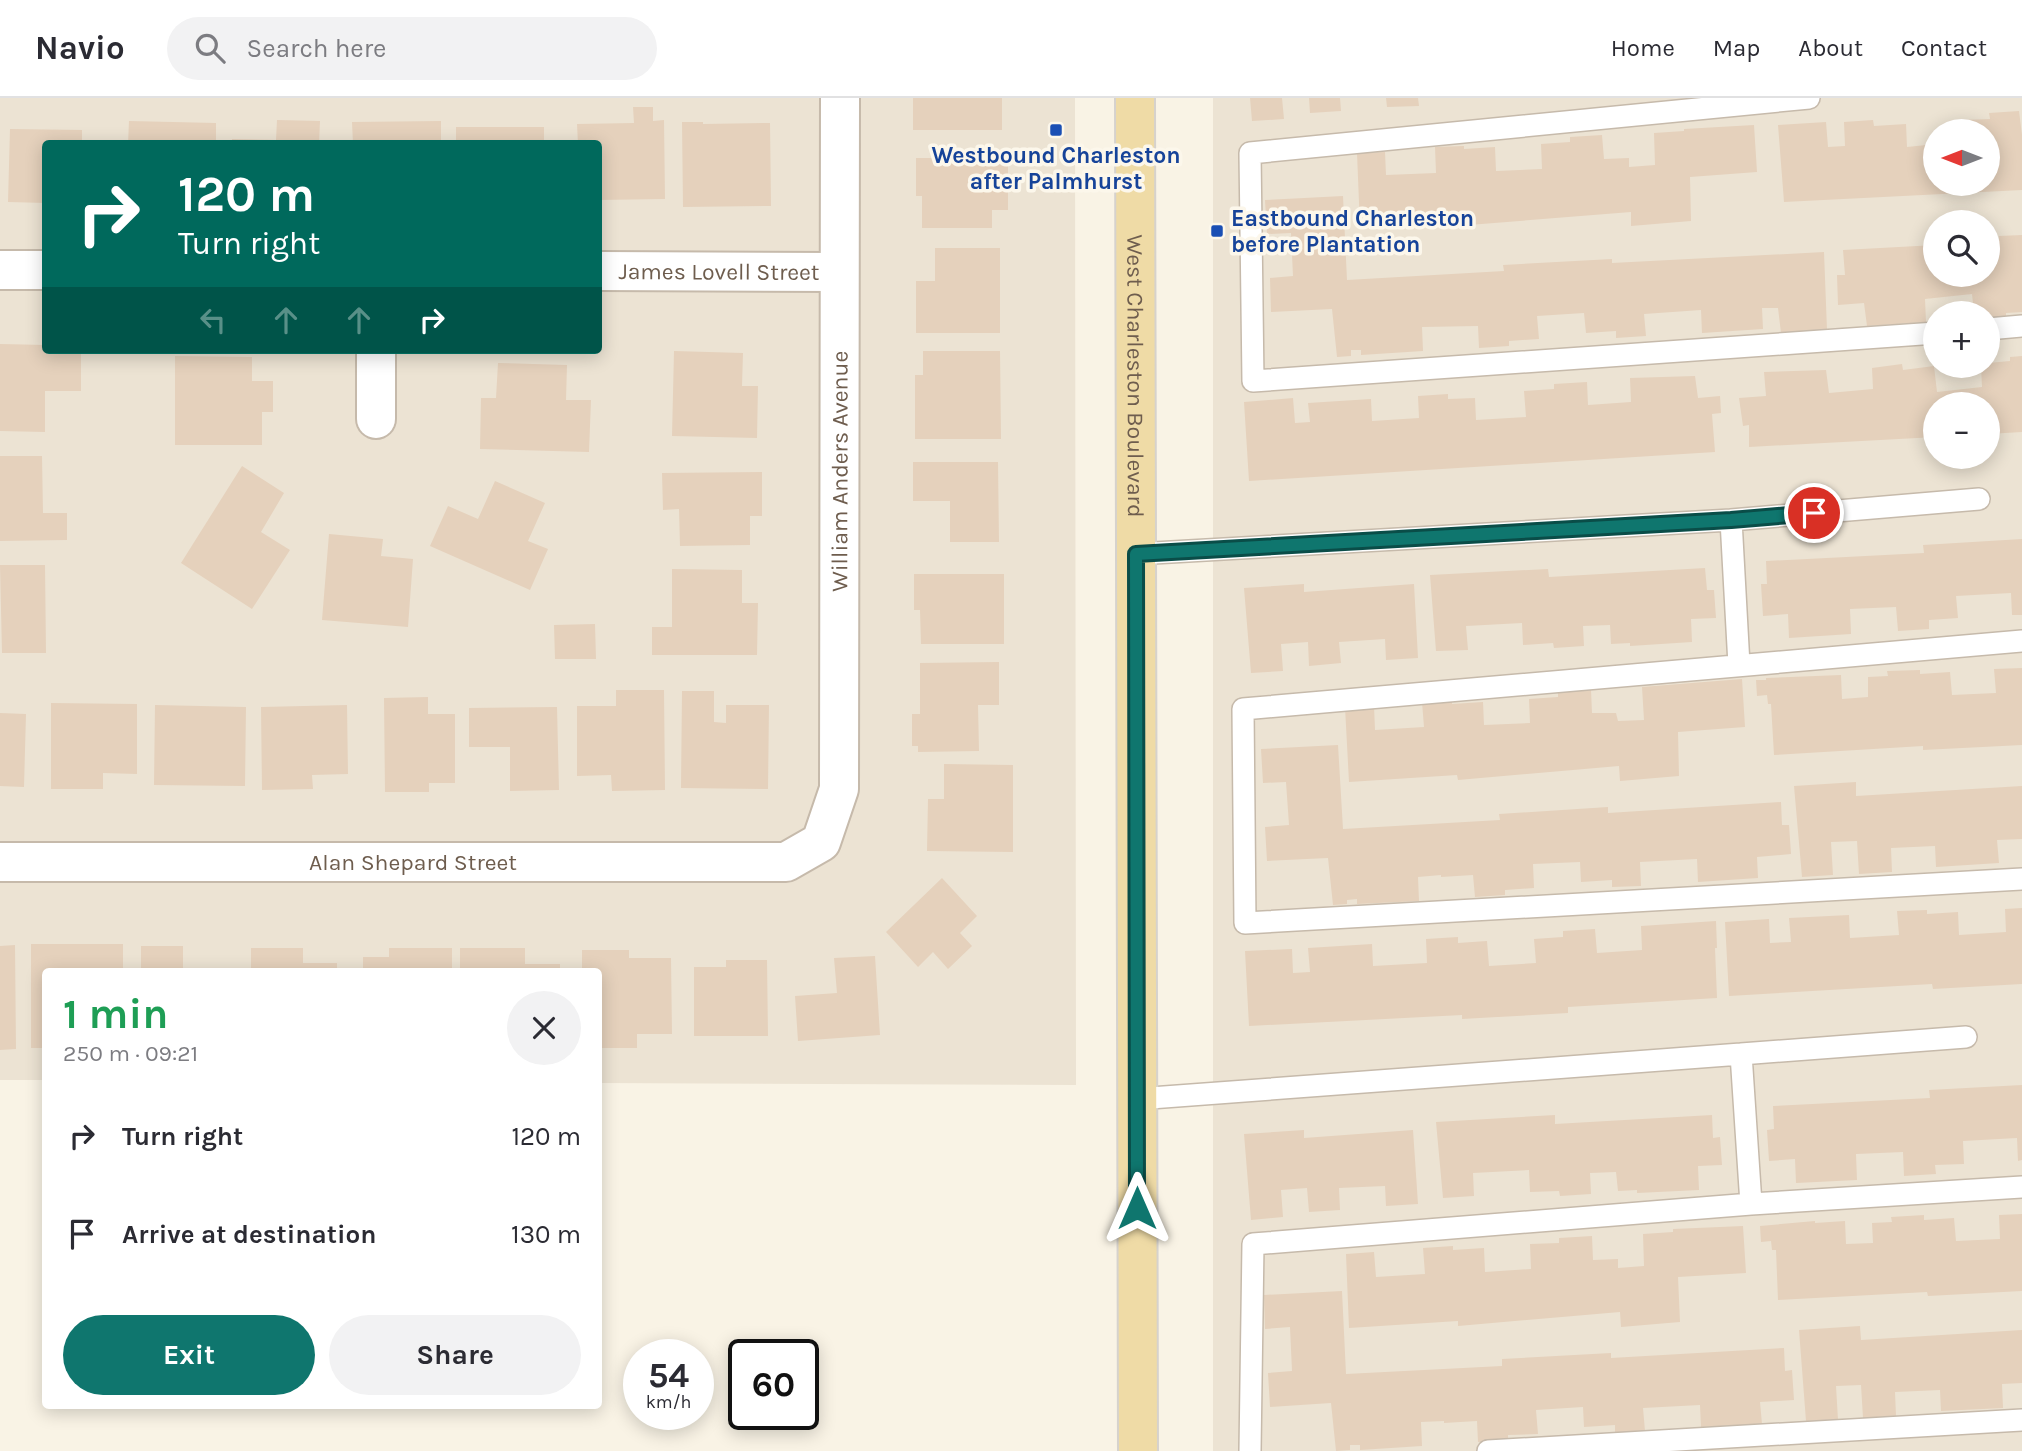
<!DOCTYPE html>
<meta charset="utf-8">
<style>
body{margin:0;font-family:Karla,sans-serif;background:#f2f2f3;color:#2b2b33;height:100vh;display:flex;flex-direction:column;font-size:26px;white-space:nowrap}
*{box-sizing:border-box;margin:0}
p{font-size:23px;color:#7c7c81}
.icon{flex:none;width:38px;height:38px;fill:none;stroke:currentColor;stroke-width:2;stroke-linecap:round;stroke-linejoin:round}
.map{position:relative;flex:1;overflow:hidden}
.drawer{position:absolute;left:42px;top:870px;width:560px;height:441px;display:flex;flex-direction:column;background:#fff;border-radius:7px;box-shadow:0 4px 18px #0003}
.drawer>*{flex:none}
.hud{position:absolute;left:42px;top:42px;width:560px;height:214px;border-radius:7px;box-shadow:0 4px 18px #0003;background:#00695c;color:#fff;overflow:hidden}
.needle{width:46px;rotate:270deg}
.buttons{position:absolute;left:1923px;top:21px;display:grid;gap:14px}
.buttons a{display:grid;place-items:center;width:77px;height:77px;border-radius:50%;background:#fff;box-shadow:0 4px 18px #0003;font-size:35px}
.speed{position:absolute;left:623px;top:1241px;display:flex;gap:14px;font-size:35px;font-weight:700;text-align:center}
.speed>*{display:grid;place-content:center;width:91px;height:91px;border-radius:50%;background:#fff;box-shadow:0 4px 18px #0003;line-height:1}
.speed small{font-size:18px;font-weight:400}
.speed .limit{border:4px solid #111;border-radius:10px;background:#fff;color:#111}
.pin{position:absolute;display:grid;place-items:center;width:60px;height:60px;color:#fff;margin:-30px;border:4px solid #fff;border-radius:50%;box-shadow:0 2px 7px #0007}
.me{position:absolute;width:77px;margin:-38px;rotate:0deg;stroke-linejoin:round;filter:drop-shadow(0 0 5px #0008)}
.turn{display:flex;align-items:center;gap:24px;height:147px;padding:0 21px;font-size:32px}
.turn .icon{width:91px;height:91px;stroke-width:2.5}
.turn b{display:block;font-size:49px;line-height:60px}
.lanes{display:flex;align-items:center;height:66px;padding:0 21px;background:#0003;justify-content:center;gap:35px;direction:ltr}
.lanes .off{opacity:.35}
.round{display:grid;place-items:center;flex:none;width:74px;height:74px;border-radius:37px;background:#f2f2f3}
.head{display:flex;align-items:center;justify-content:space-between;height:119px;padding:0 21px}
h1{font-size:42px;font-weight:700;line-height:52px;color:#1e9e55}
.cta{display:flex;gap:14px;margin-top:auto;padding:14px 21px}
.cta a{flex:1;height:80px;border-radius:42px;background:#0f766e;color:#fff;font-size:28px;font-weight:700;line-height:80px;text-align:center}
.cta a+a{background:#f2f2f3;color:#2b2b33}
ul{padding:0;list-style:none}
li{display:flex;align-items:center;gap:21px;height:98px;padding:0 21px}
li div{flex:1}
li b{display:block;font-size:26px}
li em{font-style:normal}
header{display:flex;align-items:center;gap:42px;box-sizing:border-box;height:98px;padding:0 35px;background:#fff;border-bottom:2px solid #e1e1e2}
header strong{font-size:33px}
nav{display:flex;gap:38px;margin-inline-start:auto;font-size:24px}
.search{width:490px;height:63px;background:#f2f2f3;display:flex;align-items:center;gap:18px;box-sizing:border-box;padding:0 24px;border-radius:38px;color:#7c7c81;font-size:26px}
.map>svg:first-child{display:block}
.residential{fill:#ece3d3;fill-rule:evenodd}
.building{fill:#e5d1bc}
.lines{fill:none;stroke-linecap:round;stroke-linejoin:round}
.service-casing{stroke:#c6baab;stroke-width:24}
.minor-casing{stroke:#c6baab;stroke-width:42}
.primary-casing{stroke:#d6d2cd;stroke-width:42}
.service{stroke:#fff;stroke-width:21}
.minor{stroke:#fff;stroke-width:38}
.primary{stroke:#efdba6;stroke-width:38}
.route-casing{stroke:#0a4d48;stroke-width:18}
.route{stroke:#0f766e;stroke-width:12}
.transit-dot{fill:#1a4fb4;stroke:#fcf7eb;stroke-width:2.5}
.labels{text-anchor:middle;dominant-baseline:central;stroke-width:7;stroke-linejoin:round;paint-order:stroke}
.transit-label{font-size:23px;font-weight:bold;fill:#164399;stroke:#fcf7eb}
.street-label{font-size:23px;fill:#6e5d4e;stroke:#fcf7eb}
</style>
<header>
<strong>Navio</strong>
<div class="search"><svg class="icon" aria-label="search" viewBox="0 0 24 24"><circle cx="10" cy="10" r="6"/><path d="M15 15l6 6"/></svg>Search here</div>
<nav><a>Home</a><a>Map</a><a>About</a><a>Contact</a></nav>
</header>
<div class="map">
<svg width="2022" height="1353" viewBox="0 0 2022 1353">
<rect width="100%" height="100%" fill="#f9f3e5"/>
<path class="residential" d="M0 0H1075L1076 987 599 985 598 873H46L45 982H0ZM46 46H598V252H46Z
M1213 0H2022V1353H1213ZM1936 33H1988V86H1936ZM1936 124H1988V177H1936ZM1936 215H1988V268H1936ZM1936 306H1988V359H1936Z"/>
<path class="building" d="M913 0H1002V32H913Z
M1250 0H1282L1284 21 1252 23Z
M1309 0H1340L1341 13 1310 15Z
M1386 0H1418L1419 8 1387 9Z
M633 9H653V23L664 22 665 101 598 102V46H578L577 26 634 25Z
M2019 13 2022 37V92L1784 104 1778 27 1826 24 1828 49 1845 48 1844 24 1873 22 1874 28 1906 26 1907 49 1936 46V86H1988V33H1962V22L1990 21 1989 15Z
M277 22 320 23 319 46H232V41L276 42Z
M129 23 216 25V46H128Z
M441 23V46H353L352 24Z
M682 24H703V26L770 25 771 108 683 109Z
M1754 27 1757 74 1690 79 1691 123 1631 128V114L1469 127V122L1360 129 1357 55 1385 54 1386 77 1436 75 1435 49 1464 48V51L1495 49 1496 73 1542 71 1541 46 1570 44V39L1602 37 1604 61 1629 60V69L1655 67 1654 35 1684 33V31Z
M456 29H544V46H456Z
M10 31 82 32V46H46V105L8 104Z
M916 60H1008V112H992V130H922V98H916Z
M1343 98 1347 182 1504 173 1503 167 1612 161V165L1824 154 1827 232 1781 235 1778 210H1762L1763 231 1702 235 1701 212 1644 216 1646 238 1616 240V233L1586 235 1584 215 1537 218 1539 241 1509 243V248L1479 250 1478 228 1422 229 1423 253 1361 257V252H1351V258L1337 259 1332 211 1271 214 1270 180 1293 178 1291 135 1267 136 1265 102Z
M2022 137V214L2006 215V219L1988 221V215H1974L1972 196 1925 201 1926 224 1867 228 1864 205 1838 207 1837 177H1845L1843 152 1936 147V177H1988V144H1999V138Z
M935 150H1000V235H916V183H935Z
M0 246 46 247V252H81V293H45V334L0 333Z
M674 253 743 255 742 288H758L757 340 672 338Z
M923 253H1000L1001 341H915V277H923Z
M175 258 252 259V283H273V314H262V347H175Z
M2022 258V334L1988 336V306H1936V339L1749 349V327L1743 328 1739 300 1766 298 1764 274 1826 272 1829 295 1873 291 1872 270 1902 266 1903 272 1934 268 1937 294 1982 289 1981 268H1988V265L2010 263V259Z
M498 265 567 267 566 302H591L589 354 480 351 481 300H496Z
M1695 278 1698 300 1720 298 1721 315 1712 316 1715 354 1249 383 1244 304 1293 300 1295 325 1310 324 1308 305 1371 301 1372 323 1419 320 1418 298 1448 296V301L1475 300 1476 322 1526 319 1524 293 1554 291V286L1587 284 1588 307 1631 304 1630 280Z
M0 358H42L43 415H67V442L0 443Z
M913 364H998L999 444H950V403H913Z
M242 368 284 395 261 434 290 452 252 511 181 465Z
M762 374V418H750V447L680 448 679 411 663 412 662 375Z
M495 383 545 405 528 443 548 451 530 492 430 448 448 408 478 421Z
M329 436 383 441 381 458 413 461 408 529 322 522Z
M2022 441V517H2012L2011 495 1956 498 1958 520 1929 522V531L1898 533 1896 509 1850 511 1851 536 1789 540 1788 516 1763 518 1761 486H1767L1766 463 1924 455 1923 447Z
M0 467H45L46 555H2Z
M1705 470 1707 492H1714L1716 520 1691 521 1692 544 1630 548V545L1611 546 1610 527 1583 528 1584 548 1554 550 1553 545 1523 547 1522 525 1466 528 1468 552 1436 553 1430 477 1548 471 1549 479Z
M672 471 742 472V505H758L757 557H652V529H672Z
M914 476H1004V546H921L920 512H914Z
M1304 486V494L1414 486 1418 560 1386 562 1385 541 1339 544 1341 565 1309 568 1308 544 1281 546 1283 573 1251 575 1244 490Z
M595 526 596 561H555L554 527Z
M999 564V607H978L979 653 918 654V648H912V616H920V565Z
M2022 570V647L1923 652V648L1774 657 1771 606H1768L1767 597 1757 598 1756 582H1766V580L1841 577 1842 601 1868 599V579L1888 578 1887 573 1920 572V576L1950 574 1952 597 1996 595 1994 571Z
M1742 581 1745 629 1678 634 1679 678 1620 683 1619 668 1458 682 1457 677 1349 684 1345 609 1374 608 1375 632 1424 629 1422 604 1452 602V606L1483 604 1484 627 1530 625 1529 601 1558 599V594L1591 592 1592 615H1616L1618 623 1644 622 1642 589Z
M616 592H664L665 692 612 693 611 677 577 678V608H616Z
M682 593H714V624L726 625V607H769L768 691 681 690Z
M428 599V616H455V685H429V694H385L384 600Z
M51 605 137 606V676L103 675V691H51Z
M155 607 246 609 245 688 154 687Z
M347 607 348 676 312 677 313 691 262 692 261 609Z
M557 609 559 692 510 693V649H469V610Z
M0 615 26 616 24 689 0 688Z
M1338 647 1343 731 1500 722 1499 716 1608 709V715L1781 704 1782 727H1789L1791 756 1757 759 1758 780 1698 784 1697 761 1640 764 1641 788 1612 789V782L1581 784 1580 764 1533 766 1534 790 1505 792V797L1475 799 1473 777 1441 779V777L1418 779 1419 803 1357 806V801L1347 802V806L1333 807 1328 760 1267 763 1265 729 1289 727 1286 684 1263 685 1261 651Z
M944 666 1013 667V754L927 753 928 701H944Z
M1856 684V698L2022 688V741L1997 742 1999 765 1936 769 1935 748 1891 750 1892 774 1859 776 1857 743 1831 744 1833 777 1802 779 1794 688Z
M942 780 977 818 960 835 972 848 948 871 933 854 918 869 886 834Z
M2022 810V886L1933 891 1932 886 1729 898 1725 824 1769 821 1770 845 1791 844 1789 820 1849 817 1850 840 1899 837 1897 813 1927 812V816L1958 814 1959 837 2006 834 2005 811Z
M1716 823 1717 850H1715L1717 900 1568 909V915L1462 921V917L1249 928 1245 853 1292 851 1293 875 1310 874 1308 850 1372 846 1373 868 1427 865 1426 841 1458 839V845L1487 843 1489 868 1536 865 1534 841 1563 839V833L1595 831 1597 855 1642 852 1641 828Z
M31 846H123V873H46V950H31Z
M15 847 16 951 0 952V848Z
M141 848H183V873H141Z
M251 850H303V865H337V873H251Z
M389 850H452V873H363V859H389Z
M460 850H525V866H560V873H460Z
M582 852H629V860H671L672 936H637V950H598V873H582Z
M875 858 880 937 798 943 795 898 837 895 834 860Z
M726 862H767L768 938H694V869H726Z
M2022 987V1062L2018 1063 2017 1040 1963 1043 1964 1066 1935 1067 1936 1076 1904 1078 1903 1054 1856 1056 1857 1082 1796 1085 1795 1061 1769 1063 1767 1032 1774 1031 1773 1008 1930 1000 1929 992Z
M1555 1017V1026L1712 1017 1713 1040 1720 1039 1722 1067 1698 1068 1699 1092 1637 1095V1092L1618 1093 1616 1074 1590 1075 1591 1096 1560 1098 1559 1093 1530 1094 1529 1072 1473 1075 1474 1098 1443 1100 1436 1024Z
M1304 1032V1040L1413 1032 1418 1106 1386 1108 1385 1088 1339 1090 1340 1112 1309 1114 1307 1090 1281 1092 1283 1119 1251 1122 1244 1036Z
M2022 1116V1193L1928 1198 1927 1194 1778 1202 1776 1152H1772L1771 1143 1761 1144 1760 1128 1815 1123V1125L1845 1123 1846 1146 1873 1145 1872 1125 1892 1124 1891 1119 1924 1117V1122L1954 1120 1956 1143 2000 1141 1999 1117Z
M1743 1128 1746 1175 1678 1179 1680 1224 1621 1229 1620 1214 1458 1228V1223L1349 1230 1346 1156 1374 1154 1376 1179 1425 1176 1423 1150 1453 1148V1152L1484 1150 1485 1174 1531 1171 1530 1146 1559 1145V1140L1592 1138 1593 1162 1618 1161V1170L1644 1168 1643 1136 1673 1134V1131Z
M1342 1193 1346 1276 1502 1268V1261L1611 1255V1260L1784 1250 1785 1273 1792 1272 1794 1302 1760 1304 1762 1326 1701 1329 1700 1307 1643 1310 1645 1333 1615 1335V1327L1584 1329 1583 1309 1536 1312 1538 1336 1508 1337V1342L1478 1344 1477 1323 1444 1325V1323L1421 1324 1422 1348 1360 1352V1347H1350V1352L1336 1353 1331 1305 1270 1309 1268 1275 1292 1273 1290 1229 1265 1231 1264 1197Z
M1860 1228 1861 1242 2022 1232V1285L2002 1286 2003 1310 1941 1313 1940 1292 1895 1294 1896 1318 1863 1320 1861 1287 1836 1288 1838 1322 1806 1323 1799 1232Z"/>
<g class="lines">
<g class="service-casing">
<path id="service" d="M1809 0 1250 55 1253 283 1936 235
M1988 231 2022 228
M1731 422 1979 401
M1136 456 1731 422 1739 567
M2022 543 1243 611 1245 825 2022 781
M1741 956 1966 939
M1137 1001 1741 956 1751 1106
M1250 1353 1253 1146 1751 1106 2022 1089
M1488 1353 2022 1322"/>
</g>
<g class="minor-casing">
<g id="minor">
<path d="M0 172H46"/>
<path id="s1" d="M598 173 839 174"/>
<path d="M376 252V321"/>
<path id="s2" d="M0 764H786L821 744 839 691 840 0"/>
</g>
</g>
<g class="primary-casing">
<g id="primary">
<path id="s3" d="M1135 0 1138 1353"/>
</g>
</g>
<use href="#service" class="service"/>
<use href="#minor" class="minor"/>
<use href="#primary" class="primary"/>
</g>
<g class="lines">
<g class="route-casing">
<path id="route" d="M1137 1110 1136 456 1731 422 1814 415"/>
</g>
<use href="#route" class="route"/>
</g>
<g class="transit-dot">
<rect x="1049" y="25" width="14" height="14" rx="3.5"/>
<rect x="1210" y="126" width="14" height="14" rx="3.5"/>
</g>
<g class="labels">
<g class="transit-label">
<text x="1056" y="57">Westbound Charleston<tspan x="1056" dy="26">after Palmhurst</tspan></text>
<text x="1231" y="120" text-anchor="start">Eastbound Charleston<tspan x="1231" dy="26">before Plantation</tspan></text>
</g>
<g class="street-label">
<text stroke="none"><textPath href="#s1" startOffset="121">James Lovell Street</textPath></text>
<text stroke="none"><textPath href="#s3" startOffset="278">West Charleston Boulevard</textPath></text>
<text stroke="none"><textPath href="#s2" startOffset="1200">William Anders Avenue</textPath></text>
<text stroke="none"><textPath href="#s2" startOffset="413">Alan Shepard Street</textPath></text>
</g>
</g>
</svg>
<div class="buttons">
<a><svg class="needle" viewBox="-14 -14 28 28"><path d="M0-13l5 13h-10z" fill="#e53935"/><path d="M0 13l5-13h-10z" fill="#7c7c81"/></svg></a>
<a><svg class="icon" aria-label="search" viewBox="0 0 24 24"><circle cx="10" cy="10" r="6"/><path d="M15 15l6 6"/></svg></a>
<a>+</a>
<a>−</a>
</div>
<div class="speed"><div>54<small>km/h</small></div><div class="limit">60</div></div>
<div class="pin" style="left:1814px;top:415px;background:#d93025"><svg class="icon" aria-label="arrive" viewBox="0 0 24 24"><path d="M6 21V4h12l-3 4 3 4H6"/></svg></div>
<svg class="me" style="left:1137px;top:1110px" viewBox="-20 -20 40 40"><path d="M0-17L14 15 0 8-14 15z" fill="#0f766e" stroke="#fff" stroke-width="4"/></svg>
<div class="hud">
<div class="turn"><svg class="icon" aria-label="right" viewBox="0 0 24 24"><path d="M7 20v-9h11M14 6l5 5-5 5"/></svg><div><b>120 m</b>Turn right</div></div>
<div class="lanes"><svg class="icon off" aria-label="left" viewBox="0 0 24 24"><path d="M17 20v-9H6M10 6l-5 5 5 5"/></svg><svg class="icon off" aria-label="ahead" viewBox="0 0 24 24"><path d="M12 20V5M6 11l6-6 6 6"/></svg><svg class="icon off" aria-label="ahead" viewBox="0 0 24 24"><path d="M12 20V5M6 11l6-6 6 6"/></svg><svg class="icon" aria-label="right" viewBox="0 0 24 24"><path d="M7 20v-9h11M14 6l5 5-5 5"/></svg></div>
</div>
<section class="drawer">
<div class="head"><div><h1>1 min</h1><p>250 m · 09:21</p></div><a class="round"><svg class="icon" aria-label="close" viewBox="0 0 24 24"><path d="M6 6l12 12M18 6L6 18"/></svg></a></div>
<ul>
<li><svg class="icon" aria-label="right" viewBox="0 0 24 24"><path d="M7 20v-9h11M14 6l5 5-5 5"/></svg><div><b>Turn right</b></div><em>120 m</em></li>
<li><svg class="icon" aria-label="arrive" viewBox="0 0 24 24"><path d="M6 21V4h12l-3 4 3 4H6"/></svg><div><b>Arrive at destination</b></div><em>130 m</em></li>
</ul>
<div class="cta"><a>Exit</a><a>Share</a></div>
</section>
</div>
